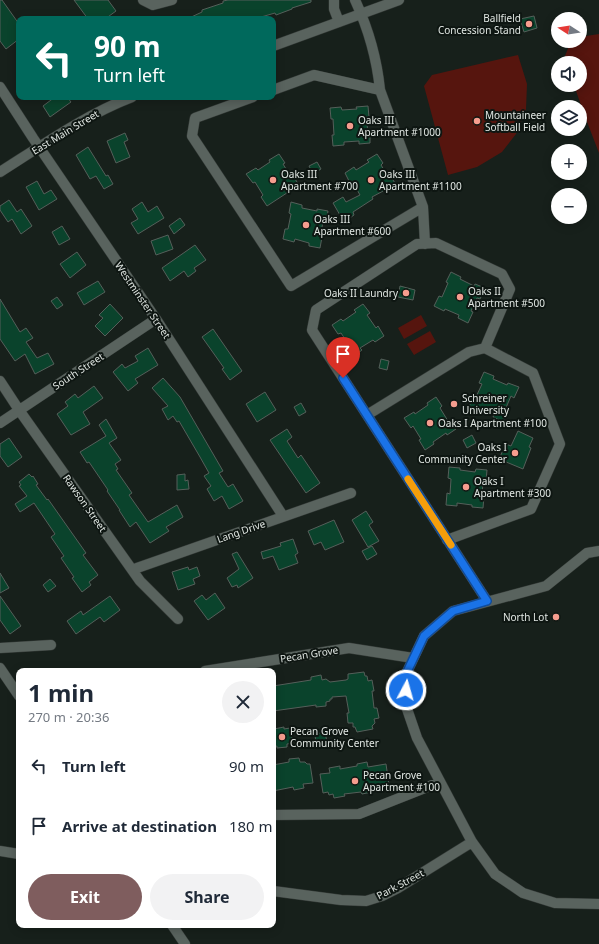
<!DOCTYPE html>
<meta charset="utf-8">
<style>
body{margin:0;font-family:"Noto Sans",sans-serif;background:#f2f2f3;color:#1f2937;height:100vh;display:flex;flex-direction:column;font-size:15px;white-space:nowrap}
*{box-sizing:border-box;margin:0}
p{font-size:13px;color:#747a83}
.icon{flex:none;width:22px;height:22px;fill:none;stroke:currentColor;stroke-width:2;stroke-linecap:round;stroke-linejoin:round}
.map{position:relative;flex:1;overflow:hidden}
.sheet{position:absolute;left:16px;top:668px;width:260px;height:260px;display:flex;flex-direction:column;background:#fff;border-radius:8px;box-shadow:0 2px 10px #0003}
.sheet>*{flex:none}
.hud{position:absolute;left:16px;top:16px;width:260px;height:84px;border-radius:8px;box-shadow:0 2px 10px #0003;background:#00695c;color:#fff;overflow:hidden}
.needle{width:26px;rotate:282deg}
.controls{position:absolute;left:551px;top:12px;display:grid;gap:8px}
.controls a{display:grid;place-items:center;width:36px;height:36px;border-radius:50%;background:#fff;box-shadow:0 2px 10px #0003;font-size:20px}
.pin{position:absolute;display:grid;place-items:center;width:34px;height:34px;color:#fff;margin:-41px -17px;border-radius:50% 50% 50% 0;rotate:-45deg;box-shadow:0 0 4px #0007}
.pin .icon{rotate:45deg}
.me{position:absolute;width:44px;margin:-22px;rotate:6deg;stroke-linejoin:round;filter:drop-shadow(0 0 3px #0008)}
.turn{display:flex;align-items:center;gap:14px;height:84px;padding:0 12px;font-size:18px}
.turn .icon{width:52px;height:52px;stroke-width:2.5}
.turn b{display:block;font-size:28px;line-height:34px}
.round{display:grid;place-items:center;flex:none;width:42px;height:42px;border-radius:21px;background:#f2f2f3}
.overview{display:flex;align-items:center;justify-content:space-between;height:68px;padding:0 12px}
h1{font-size:24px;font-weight:700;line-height:30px}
.cta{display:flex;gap:8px;margin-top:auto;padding:8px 12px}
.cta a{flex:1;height:46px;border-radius:24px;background:#7f5d5e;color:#fff;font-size:16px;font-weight:700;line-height:46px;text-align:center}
.cta a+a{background:#f2f2f3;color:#1f2937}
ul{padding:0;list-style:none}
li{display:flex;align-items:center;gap:12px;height:60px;padding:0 12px}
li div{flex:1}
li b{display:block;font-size:15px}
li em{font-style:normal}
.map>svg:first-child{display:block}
.green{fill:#56150e}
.building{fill:#0a432c;stroke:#555f5a}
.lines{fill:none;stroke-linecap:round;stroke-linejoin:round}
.minor-casing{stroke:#343a37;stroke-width:11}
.minor{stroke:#59635e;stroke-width:10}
.route-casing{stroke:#114b97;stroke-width:10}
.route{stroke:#1a73e8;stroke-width:7}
.slow{stroke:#f59e0b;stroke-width:7}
.poi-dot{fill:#f59d8e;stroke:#0e1612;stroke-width:1.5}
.labels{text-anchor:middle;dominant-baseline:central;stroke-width:4;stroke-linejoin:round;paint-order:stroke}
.poi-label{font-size:10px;fill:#e1e7e3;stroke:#0e1612;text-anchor:start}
.street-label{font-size:10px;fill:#e1e7e3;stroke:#0e1612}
</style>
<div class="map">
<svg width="599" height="944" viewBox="0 0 599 944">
<rect width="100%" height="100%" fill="#17201b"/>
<path class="green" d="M599 34V153L584 114 574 85H580V63H567L565 56 571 41H580V37Z
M518 55 527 84 526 109 516 134 502 152 477 167 448 175 424 86 432 75Z
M421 315 427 326 404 339 398 328Z
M430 331 436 342 414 355 407 344Z"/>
<path class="building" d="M0 0H2L19 24V39L6 49 0 41Z
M74 0H108L116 11 105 19H88Z
M228 0H311V2L292 8V9L276 15 275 13 254 19H187L202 12V10L223 3V1Z
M534 16 537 28 524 32 520 19Z
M55 97H67L71 102 50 117 43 106Z
M368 106 369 117H366L368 132H370V143L359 144V141L344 142V145L333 146 332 135H334L333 119H331L330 108 341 107 342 110 357 109 356 107Z
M125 133 128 140 124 142 130 157 116 163 107 141Z
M88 147 106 176 108 175 113 184 104 189 96 176 90 179 76 155Z
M279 154 285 163 283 164 291 177 293 176 299 185 267 206 261 197 263 195 255 182 253 183 246 174 256 168 258 170 270 162 269 160Z
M377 154 383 163 381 165 389 178 391 177 397 186 387 192 385 190 372 197 373 199 353 212 354 215 344 222 333 203 343 197 346 202 360 195 352 181 350 183 345 173 354 167 356 170 369 162 367 160Z
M317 162 321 169 313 174 309 166Z
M37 181 44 194 51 190 57 199 39 210 26 187Z
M9 200 17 212 21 209 32 226 21 234 12 219 8 222 0 210V206Z
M142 202 148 212 157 206 164 218 138 234 131 223 138 219 132 209Z
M291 202 302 205V208L317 211V209L328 211 326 222H323L320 237H322L320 248 309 246V243L295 239 294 242 283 239 285 229H288L291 214 289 213Z
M180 218 185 225 174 234 169 226Z
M62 226 70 239 59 245 52 232Z
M168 235 173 249 156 255 151 241Z
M195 245 206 260 194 268 196 271 188 277 184 271 170 281 162 268Z
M77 252 86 265 70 278 60 264Z
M451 272 461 277 460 279 474 286 475 284 485 288 480 299 477 298 471 311 473 312 468 323 458 318 459 315 445 309 444 311 434 306 439 296 442 297 448 283 446 282Z
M98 281 105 292 84 305 77 293Z
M400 286 415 290 413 300 398 297Z
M57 297 63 305 57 309 51 301Z
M0 299 20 332 26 328 33 338 26 342 37 358 48 353 54 364 35 374 25 354 15 361 0 339Z
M110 304 123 318 105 336 95 326 103 318 99 315Z
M363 304 370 313 367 315 376 328 378 326 384 336 375 342 373 340 360 348 362 350 353 357 346 347 349 345 341 333 338 334 332 325 341 319 343 321 356 312 354 310Z
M213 329 242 371 230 380 222 369 224 368 202 337Z
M148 348 158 365 135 379 138 383 128 391 113 372 122 364 125 368 138 361 135 356Z
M381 359 389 361 387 370 379 368Z
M484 372 494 376 493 379 507 385 508 383 519 387 514 398 511 396 505 410 507 411 503 422 493 417 494 415 480 409 479 411 469 407 473 396 476 397 482 384 479 383Z
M163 378 180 397 223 471 219 473 228 487 233 484 243 501 229 509 222 496 214 501 207 489 211 486 204 476 209 473 200 457 179 421 177 422 173 416 168 420 162 409 168 406 152 388Z
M94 386 103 398 83 412 90 424 71 435 57 414 68 406 65 402 75 394 78 398Z
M265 392 276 410 257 422 246 404Z
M436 397 442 406 440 408 448 421 450 420 456 429 447 435 446 433 433 442 434 444 425 450 419 440 421 439 413 426 411 428 404 418 414 412 415 414 428 405 427 403Z
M301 403 306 412 299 416 294 407Z
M106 419 117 438 109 443 121 460 115 464 118 469 116 470 132 493 129 495 148 522 177 505 183 517 166 527 169 531 150 543 136 522 130 527 119 510H120L107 491 108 490 89 462 87 463 80 452 106 436 99 425Z
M287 429 292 437 287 441 298 458 301 455 320 483 306 493 270 440Z
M518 431 533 438 529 447 531 448 523 469 499 459 506 444 511 446Z
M472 435 476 443 467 448 463 440Z
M9 438 22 457 8 467 0 456V444Z
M449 467 460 468V470L475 472 476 469 487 470 486 481H483L482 496H484L483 508 472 507V505L457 503V506L446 505 447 493 450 494 451 479 448 478Z
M29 474 32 477 33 476 38 484 36 485 47 500 48 499 86 553 83 555 98 575 89 582 91 585 82 592 72 578 74 577 61 558 64 556 51 537 55 534 34 503 20 512 15 504 27 496 19 486 21 485 19 482Z
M185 474V481L188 480 189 489 177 490V475Z
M366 511 373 522 369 525 379 541 368 547 352 520Z
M334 520 344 542 325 550 321 542 314 545 308 531Z
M293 539 298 553 295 555 298 563 279 570 273 556 263 559 261 552 281 546 280 543Z
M372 546 377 554 367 560 362 551Z
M237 552 253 578 238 588 237 585 232 587 227 578 239 569 232 554Z
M188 567 189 570 197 567 200 576 193 579 195 584 178 590 172 572Z
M0 573 9 588 0 593Z
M50 579 56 586 48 592 43 585Z
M215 593 225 608 208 620 194 601 202 595 206 600Z
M0 596 21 626 10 634 0 620Z
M110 596 120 610 104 622 100 617 76 634 67 621 81 611 83 615Z
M364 672 365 676H367L368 681 372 680 374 691H372L374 708H377L379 718 374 719 375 723 372 726 373 729 357 732 355 727H353V723H348L347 713H349L346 696 332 697V699H330V701L326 702V706L316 707V705L273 711V686L311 680V677L321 675 322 680 326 679 330 682 346 680 348 679V674Z
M284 727V729L290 728 293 743 287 744V747L277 748V746L273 747 274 729Z
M325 732 327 742 316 744 315 734Z
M299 758 300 762H305L307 764H310L313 783 303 784 304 788 294 790 293 787 273 791V765L289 762V759Z
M367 762 368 767 386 764 389 785 371 788 372 792 362 794 361 792 344 794 345 796 334 798 333 794 329 795 328 792 323 793 320 774 330 773 329 768 340 766V769L357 766V764Z"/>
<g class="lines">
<g class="minor-casing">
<path id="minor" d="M143 0 153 5 172 0
M334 0V9L339 22
M355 0C368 28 377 60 380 90
M273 46 399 0
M0 87 33 138 156 319 283 516
M273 90 314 75 380 90 423 207 425 244
M253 97 195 118 192 136 291 286 423 207
M0 172C41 146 87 114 132 97
M0 381 19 410 140 581 178 619
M367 415 469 352 485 348
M0 423 156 319
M447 540 531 509 560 444 533 373 485 348 510 289 502 274 436 243 417 244 316 310 312 330 487 601
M599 551 587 553 546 586 453 611 424 636 406 674V706L417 738 472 842 495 874 523 893 555 903 599 904
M133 571 137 568 351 493
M0 648 51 645
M0 668 19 696
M205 671 349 648 413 658
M273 815 359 814 440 782
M0 851 19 854
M273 891 341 900 366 901 382 896 398 888 472 842
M172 925 185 944"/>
</g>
<use href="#minor" class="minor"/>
</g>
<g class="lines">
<g class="route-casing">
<path id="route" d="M343 378 487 601 453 611 424 636 406 674V690"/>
</g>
<use href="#route" class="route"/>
<path class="slow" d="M408 479 451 545"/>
</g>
<g class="poi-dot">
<circle cx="529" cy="24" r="4"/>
<circle cx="477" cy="121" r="4"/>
<circle cx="350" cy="126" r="4"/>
<circle cx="273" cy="180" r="4"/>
<circle cx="371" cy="180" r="4"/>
<circle cx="306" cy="225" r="4"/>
<circle cx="406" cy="293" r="4"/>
<circle cx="460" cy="297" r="4"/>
<circle cx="454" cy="404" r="4"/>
<circle cx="430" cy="423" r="4"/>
<circle cx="515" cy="453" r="4"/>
<circle cx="466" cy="487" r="4"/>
<circle cx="556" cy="617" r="4"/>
<circle cx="282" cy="737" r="4"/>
<circle cx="355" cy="781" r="4"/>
</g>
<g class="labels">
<g class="poi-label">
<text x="521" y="18" text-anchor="end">Ballfield<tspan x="521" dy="12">Concession Stand</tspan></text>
<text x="485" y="115">Mountaineer<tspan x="485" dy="12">Softball Field</tspan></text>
<text x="358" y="120">Oaks III<tspan x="358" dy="12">Apartment #1000</tspan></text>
<text x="281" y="174">Oaks III<tspan x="281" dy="12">Apartment #700</tspan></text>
<text x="379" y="174">Oaks III<tspan x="379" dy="12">Apartment #1100</tspan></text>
<text x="314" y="219">Oaks III<tspan x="314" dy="12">Apartment #600</tspan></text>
<text x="468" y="291">Oaks II<tspan x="468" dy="12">Apartment #500</tspan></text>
<text x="398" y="293" text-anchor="end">Oaks II Laundry</text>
<text x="462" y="398">Schreiner<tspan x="462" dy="12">University</tspan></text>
<text x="438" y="423">Oaks I Apartment #100</text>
<text x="507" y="447" text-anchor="end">Oaks I<tspan x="507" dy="12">Community Center</tspan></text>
<text x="474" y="481">Oaks I<tspan x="474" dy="12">Apartment #300</tspan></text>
<text x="548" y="617" text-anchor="end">North Lot</text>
<text x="290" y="731">Pecan Grove<tspan x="290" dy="12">Community Center</tspan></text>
<text x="363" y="775">Pecan Grove<tspan x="363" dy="12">Apartment #100</tspan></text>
</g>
<g class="street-label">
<text transform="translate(65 132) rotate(-31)">East Main Street</text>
<text transform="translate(143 300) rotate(56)">Westminster Street</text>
<text transform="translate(78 371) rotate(-33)">South Street</text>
<text transform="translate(85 503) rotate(55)">Rawson Street</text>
<text transform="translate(241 531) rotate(-19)">Lang Drive</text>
<text transform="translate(309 654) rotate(-9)">Pecan Grove</text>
<text transform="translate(400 884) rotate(-28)">Park Street</text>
</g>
</g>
</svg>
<div class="controls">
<a><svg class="needle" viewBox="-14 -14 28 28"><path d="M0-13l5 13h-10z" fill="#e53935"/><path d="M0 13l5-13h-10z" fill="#747a83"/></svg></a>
<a><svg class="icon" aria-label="sound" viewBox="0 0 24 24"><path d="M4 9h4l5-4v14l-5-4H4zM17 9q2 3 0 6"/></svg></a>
<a><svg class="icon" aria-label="layers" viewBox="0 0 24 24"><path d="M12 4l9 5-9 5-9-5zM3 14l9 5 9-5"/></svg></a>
<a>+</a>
<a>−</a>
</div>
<div class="pin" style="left:343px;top:378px;background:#d93025"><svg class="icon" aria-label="arrive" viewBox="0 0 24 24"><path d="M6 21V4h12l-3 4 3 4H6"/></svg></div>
<svg class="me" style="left:406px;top:690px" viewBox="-20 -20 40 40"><circle r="17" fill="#1a73e8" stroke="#fff" stroke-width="3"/><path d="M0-11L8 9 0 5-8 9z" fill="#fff"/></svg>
<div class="hud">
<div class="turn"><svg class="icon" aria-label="left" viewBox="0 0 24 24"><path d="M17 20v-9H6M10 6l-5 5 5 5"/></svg><div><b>90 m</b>Turn left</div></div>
</div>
<section class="sheet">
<div class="overview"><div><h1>1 min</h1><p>270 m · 20:36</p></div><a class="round"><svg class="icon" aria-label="close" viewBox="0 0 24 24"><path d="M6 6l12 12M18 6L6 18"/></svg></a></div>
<ul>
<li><svg class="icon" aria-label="left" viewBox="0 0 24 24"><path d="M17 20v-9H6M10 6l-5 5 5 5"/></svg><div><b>Turn left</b></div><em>90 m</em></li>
<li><svg class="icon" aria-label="arrive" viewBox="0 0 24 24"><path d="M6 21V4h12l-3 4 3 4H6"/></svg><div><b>Arrive at destination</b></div><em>180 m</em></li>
</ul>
<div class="cta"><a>Exit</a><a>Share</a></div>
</section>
</div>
